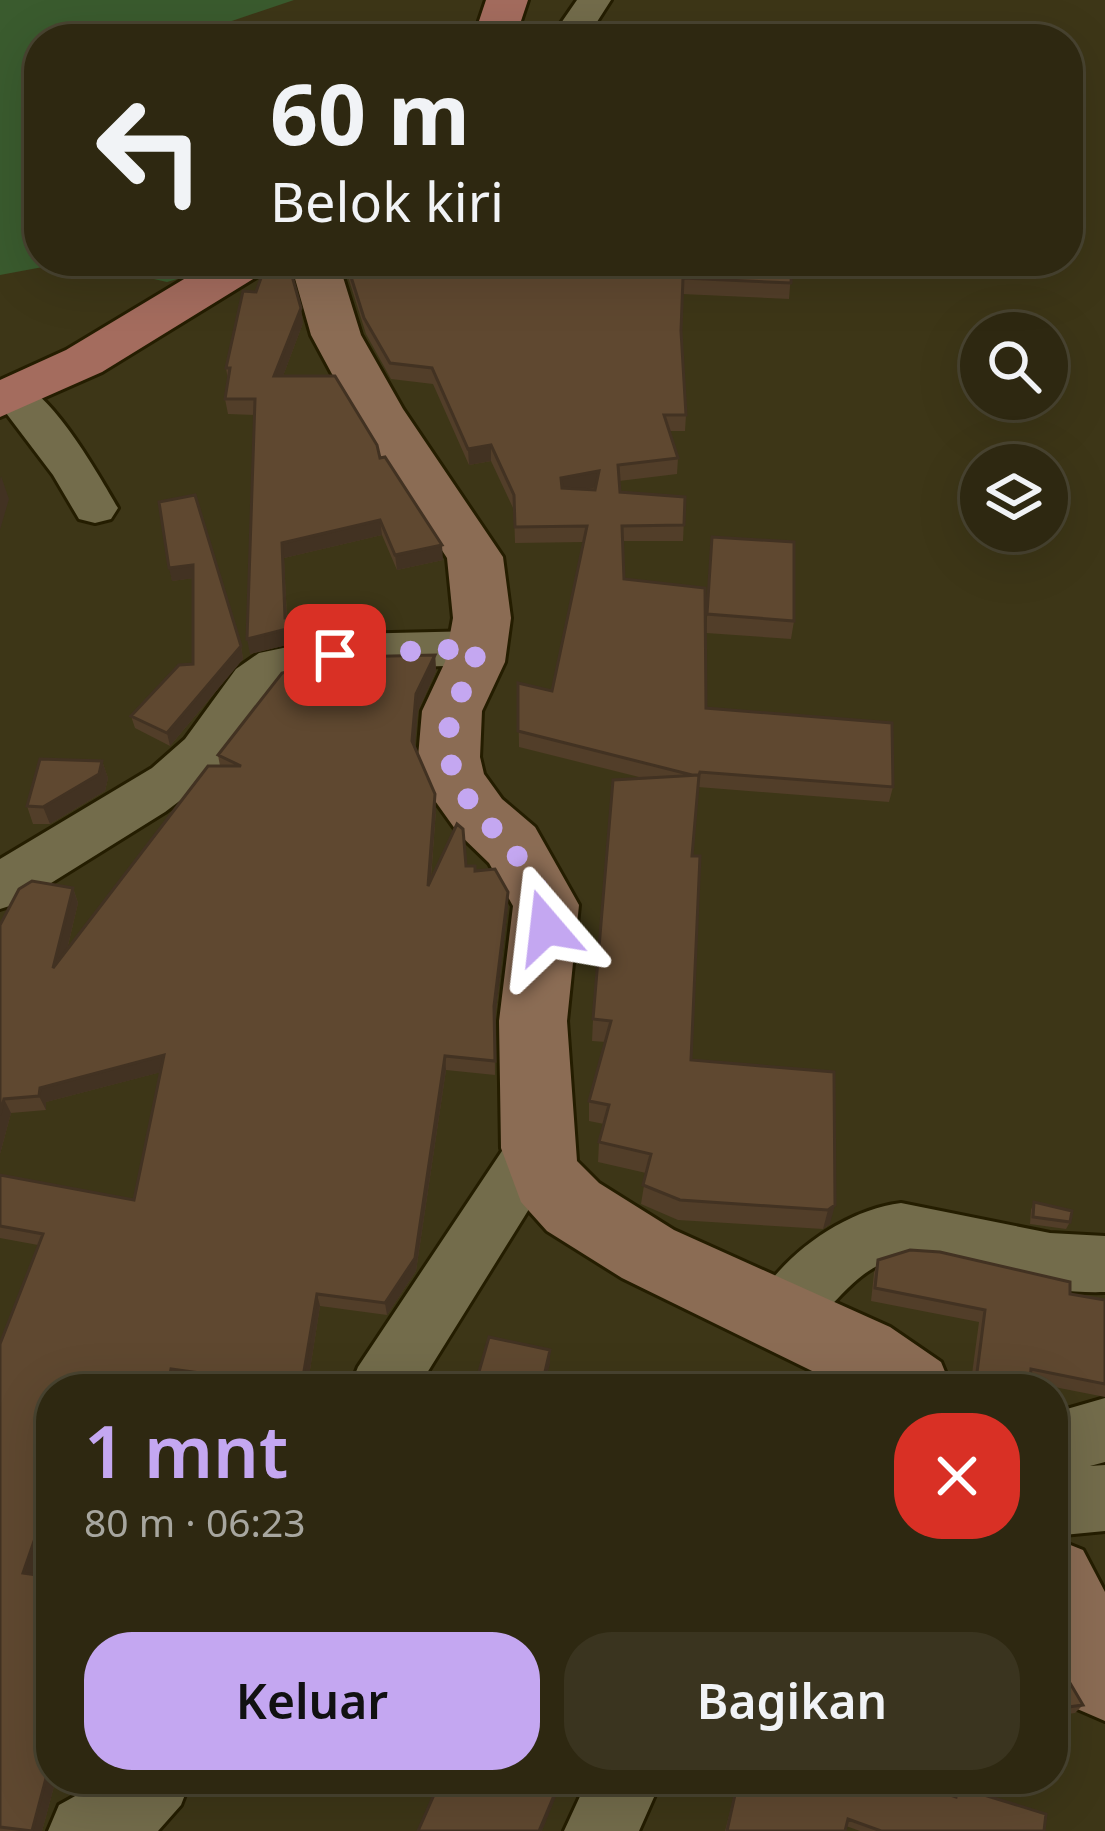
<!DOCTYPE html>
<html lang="id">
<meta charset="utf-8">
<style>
body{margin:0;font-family:"Noto Sans",sans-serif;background:#3a341f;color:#f1f3f6;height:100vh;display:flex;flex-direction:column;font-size:45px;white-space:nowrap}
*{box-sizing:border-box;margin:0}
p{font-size:39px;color:#a7a69f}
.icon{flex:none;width:66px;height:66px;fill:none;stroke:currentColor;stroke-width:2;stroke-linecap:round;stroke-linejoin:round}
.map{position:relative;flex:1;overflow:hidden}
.sheet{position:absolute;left:36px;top:1374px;width:1032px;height:420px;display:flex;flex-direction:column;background:#2e2811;border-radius:48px;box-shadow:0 12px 48px #0002,0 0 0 3px #494431}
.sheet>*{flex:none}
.top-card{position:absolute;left:24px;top:24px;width:1059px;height:252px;border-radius:48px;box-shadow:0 12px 48px #0002,0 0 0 3px #494431;background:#2e2811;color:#f1f3f6;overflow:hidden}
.buttons{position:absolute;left:960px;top:312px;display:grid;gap:24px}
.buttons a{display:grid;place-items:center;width:108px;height:108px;border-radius:50%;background:#2e2811;box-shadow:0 12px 48px #0002,0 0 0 3px #494431;font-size:60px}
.pin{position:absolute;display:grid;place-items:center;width:102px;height:102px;color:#fff;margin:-51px;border-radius:24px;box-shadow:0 6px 18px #0006}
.me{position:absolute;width:132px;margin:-66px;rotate:343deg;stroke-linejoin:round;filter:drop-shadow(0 0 9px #0008)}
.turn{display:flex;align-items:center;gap:42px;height:252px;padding:0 48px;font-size:54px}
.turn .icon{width:156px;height:156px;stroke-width:2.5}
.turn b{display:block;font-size:84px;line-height:102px}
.round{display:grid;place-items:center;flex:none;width:126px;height:126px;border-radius:48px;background:#3a341f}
.overview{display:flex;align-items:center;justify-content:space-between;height:204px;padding:0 48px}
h1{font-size:72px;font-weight:600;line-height:90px;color:#c4a7f1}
.action{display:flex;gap:24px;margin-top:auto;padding:24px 48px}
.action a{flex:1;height:138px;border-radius:48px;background:#c4a7f1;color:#111;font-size:48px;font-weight:600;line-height:138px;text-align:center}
.action a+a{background:#3a341f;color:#f1f3f6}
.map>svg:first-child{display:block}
.green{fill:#3a5b2e}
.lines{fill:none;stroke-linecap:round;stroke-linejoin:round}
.street-casing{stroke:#241d00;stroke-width:6}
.secondary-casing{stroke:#241d00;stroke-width:6}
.primary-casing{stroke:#241d00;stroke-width:6}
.street{fill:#736c4b;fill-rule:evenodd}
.secondary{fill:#8b6c54;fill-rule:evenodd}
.primary{fill:#a46c5e;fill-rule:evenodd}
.wall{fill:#523e29}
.shaded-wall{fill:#423222}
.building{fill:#5f4830;stroke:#423222;stroke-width:3;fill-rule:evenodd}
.route{stroke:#c4a7f1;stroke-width:21;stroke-dasharray:0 37.8}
</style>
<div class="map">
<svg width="1105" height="1831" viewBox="0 0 1105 1831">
<rect width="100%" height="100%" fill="#3d3617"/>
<path class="green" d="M0 0H294L223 24 198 39H39V261H226L221 266 167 282 75 261 0 275Z"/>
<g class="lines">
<g class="street-casing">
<path id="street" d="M577 0H611L586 39H550Z
M14 380C51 390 98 474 118 508L111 519 95 523 79 519 53 475 0 405V384Z
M477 631 494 636 501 648 494 660 477 665 350 669 282 685 211 777 165 812 19 903 0 909V859L152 768 185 739 236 669 259 653 350 634Z
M537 1122 558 1130 567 1148 417 1389H349L358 1367 516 1130Z
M901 1203 1050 1233 1105 1236V1292C1073 1293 1043 1289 1012 1281 978 1273 926 1251 892 1260 847 1272 824 1328 781 1344L759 1336 750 1315C773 1261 842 1210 901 1203Z
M1105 1398V1462L1090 1466 1105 1465V1531L1053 1536V1413Z
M106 1779H191L181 1805 158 1831H48L59 1805Z
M588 1779H662L639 1831H564Z"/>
</g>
<g class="secondary-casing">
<path id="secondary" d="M290 261H338L361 335 403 409 503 557 511 618 505 662 482 711 480 757 484 774 502 799 535 827 579 905 567 1021 577 1161 599 1183 674 1230 890 1327 941 1362 952 1389H849L622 1278 547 1231 521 1202 501 1148 499 1021 513 906 489 863 458 833 433 798 418 757 422 711 445 662 453 618 447 558 353 413 311 335Z
M1053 1538 1083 1550 1105 1592V1721L1075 1708 1053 1667Z"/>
</g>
<g class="primary-casing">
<path id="primary" d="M486 0H528L515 39H473Z
M214 261H273L266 271 102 372 0 417V380L66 350Z"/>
</g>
<use href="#street" class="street"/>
<use href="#secondary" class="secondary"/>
<use href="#primary" class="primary"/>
</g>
<path class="wall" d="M343 261H792L789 299 682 294 681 331 686 415 685 431H669L678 458 677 474 619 481 620 492 685 497 683 541H622L624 579 706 708 893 787 889 802 698 787 692 856 691 1060 834 1072 830 1224 823 1229 678 1220 641 1204 646 1173 598 1162 599 1142 604 1124 589 1121V1101L606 1042 592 1041 593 1019 643 778 519 747 518 683 552 691 584 542 515 543 514 510 491 461 469 465 433 384 391 379 366 334Z
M303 323 283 376 380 458 443 560 397 570 382 535 284 558 287 618 340 632 250 654 255 415 228 414 225 399 228 380 226 368Z
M159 502 241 646 243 659 170 746 135 728 131 716 193 664V578L172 581Z
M712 537 794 621 791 639 706 633Z
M435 655 436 671 418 711 414 746 436 810 431 879 466 866 475 871 508 907 495 1020V1075L446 1070 416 1271 387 1315 320 1306 307 1389H235L176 1381 175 1389H51V1525L34 1574 50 1763 56 1779 42 1831H0V1344L38 1245 0 1238V1175L134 1200 161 1072 46 1102V1110L11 1113 0 1154V925L73 888 78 903 67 950 220 766 218 755Z
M102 761 108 778 105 791 50 824H33L27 806Z
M1034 1202 1070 1222 1066 1229 1030 1224 1031 1210Z
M878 1260 1105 1300V1397L1029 1382V1389H970L979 1322 871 1301 874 1273Z
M1053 1616 1057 1661 1083 1705 1075 1713 1053 1716Z
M223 1779H291L290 1787 225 1782Z
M441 1779H583L578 1790 562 1782Z
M738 1781 952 1796 958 1787 1044 1831H860L846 1826 845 1831H725Z"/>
<path class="shaded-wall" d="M301 308 303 323 277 392 274 376Z
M491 445V461L469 465 468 449Z
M599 471 598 487 561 494V478Z
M1 476 9 499 0 530V481Z
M380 520 382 535 284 558 287 629 338 616 340 632 250 654 247 639 285 618 282 543Z
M442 545 443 560 397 570 395 555Z
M193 565 195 578 172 581 169 568Z
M241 646 243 659 170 746 167 733Z
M435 655 436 671 418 711 414 757 412 741 416 694Z
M102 761 108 778 105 791 50 824 43 807Z
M435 794 436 810 429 901 428 886Z
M73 888 78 903 59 983 53 968Z
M508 892V907L495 1020V1075L494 1006Z
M164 1055 169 1070 46 1102V1110L39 1096 40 1088Z
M445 1056 446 1070 416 1271 387 1315 385 1303Z
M4 1099 11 1113 0 1154V1115Z
M835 1205 830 1224 823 1229 828 1210Z
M317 1294 320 1306 307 1389H301Z
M550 1350V1363L544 1389H541Z
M171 1369 176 1381 175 1389H167Z
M49 1498 51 1525 31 1582 23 1573Z
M51 1721 50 1765V1763L51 1779H56L42 1831H32L41 1761Z
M561 1779H562V1782L542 1831H539Z"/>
<path class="building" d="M346 261H792L791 283 683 278 681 331 686 415H664L678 458 618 465 620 492 685 497 684 525 622 526 624 579 705 588 706 708 892 723 893 787 700 772 699 775H692L518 731V683L552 691 587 526 515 527 514 495 491 445 468 449 432 368 390 363 364 318ZM599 471 595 490 562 488 561 478Z
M266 264 289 265 301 308 274 376H335L377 445 380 458 385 457 442 545 395 555 380 520 282 543 285 618 338 616 247 639 255 399H225L230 368H226L243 291 256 292Z
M195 495 241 646 167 733 131 716 179 665 193 664V565L169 568 159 502Z
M712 537 794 542V621L707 614Z
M435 655 416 694 412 741 435 794 428 886 457 824 463 829 466 866H475V871L495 869 508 892 494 1006 495 1061 445 1056 415 1258 385 1303 317 1294 301 1389H264L265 1382 171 1369 167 1389H51V1499L49 1498 23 1573 51 1577V1721L41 1761 50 1763 32 1831 0 1827V1344L43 1234 0 1226V1175L134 1200 164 1055 40 1088 39 1096 4 1099 0 1115V925L19 889 32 881 73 888 53 968 208 766H241L218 755 282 673 348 657Z
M40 759 102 761 99 774 43 807 27 806Z
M699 775 692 856H700L691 1060 834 1072 835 1205 828 1210 680 1200 643 1185 651 1154 599 1142 609 1105 589 1101 611 1021 593 1019 613 780Z
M1034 1202 1072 1211 1070 1222 1033 1217Z
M910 1250 940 1252 1070 1282V1294L1105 1300V1384L1031 1369 1029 1389 975 1388 985 1310 875 1288 878 1260Z
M489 1337 550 1350 541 1389H474Z
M426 1374 451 1389H417Z
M1053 1616H1056L1057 1661 1083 1705 1053 1709Z
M236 1779H288V1783Z
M441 1779H561L539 1831H418Z
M762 1779H905L956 1797 958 1787 1046 1814 1044 1831H881L848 1819 845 1831H727L738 1781Z"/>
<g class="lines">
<path class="route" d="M335 655 477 648C472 682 446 708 448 745 452 821 546 848 546 927"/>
</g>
</svg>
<div class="buttons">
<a><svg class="icon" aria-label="search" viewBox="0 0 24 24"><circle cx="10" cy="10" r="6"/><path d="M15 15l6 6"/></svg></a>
<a><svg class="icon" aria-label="layers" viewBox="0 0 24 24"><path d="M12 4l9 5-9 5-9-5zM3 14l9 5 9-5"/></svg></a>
</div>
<div class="pin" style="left:335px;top:655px;background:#d93025"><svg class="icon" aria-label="arrive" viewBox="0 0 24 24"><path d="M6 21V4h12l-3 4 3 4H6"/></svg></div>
<svg class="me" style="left:546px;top:927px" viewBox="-20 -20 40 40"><path d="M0-17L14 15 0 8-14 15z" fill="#c4a7f1" stroke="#fff" stroke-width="4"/></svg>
<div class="top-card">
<div class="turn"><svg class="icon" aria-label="left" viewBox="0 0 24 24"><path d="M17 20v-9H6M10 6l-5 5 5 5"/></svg><div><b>60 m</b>Belok kiri</div></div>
</div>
<section class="sheet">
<div class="overview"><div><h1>1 mnt</h1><p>80 m · 06:23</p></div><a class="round" style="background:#d93025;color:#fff"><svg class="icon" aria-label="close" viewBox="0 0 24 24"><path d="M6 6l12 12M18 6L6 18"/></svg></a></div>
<div class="action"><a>Keluar</a><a>Bagikan</a></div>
</section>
</div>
